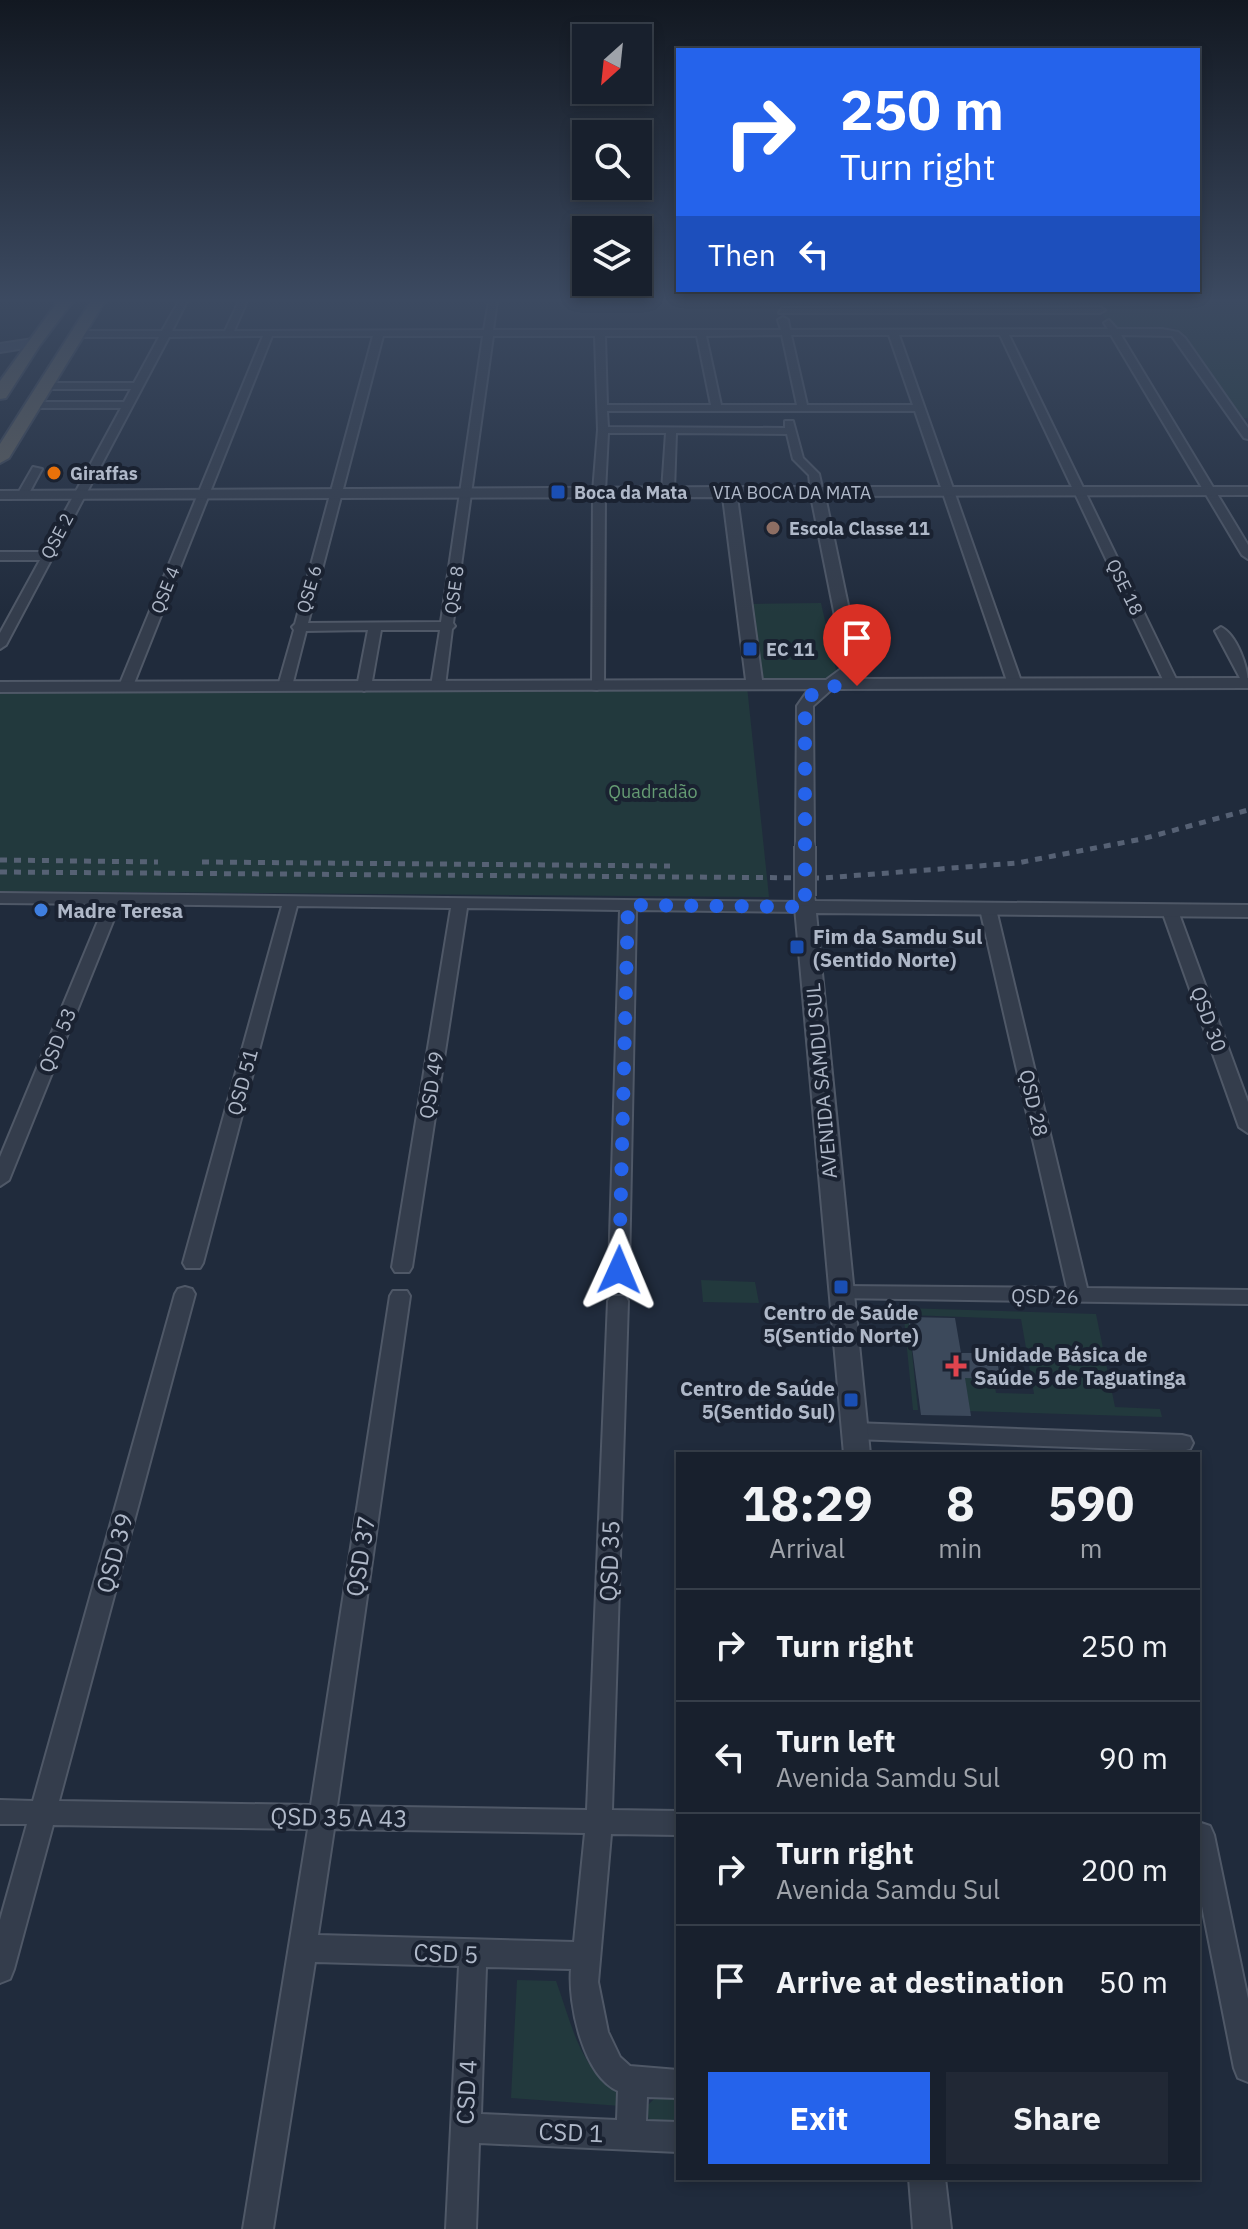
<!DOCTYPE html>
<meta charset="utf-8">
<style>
body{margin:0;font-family:"IBM Plex Sans",sans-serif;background:#212835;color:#f1f3f6;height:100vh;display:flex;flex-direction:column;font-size:30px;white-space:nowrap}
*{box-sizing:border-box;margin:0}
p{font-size:26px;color:#9fa3aa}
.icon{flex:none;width:44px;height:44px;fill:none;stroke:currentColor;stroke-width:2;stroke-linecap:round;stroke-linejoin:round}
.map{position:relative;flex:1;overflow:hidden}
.panel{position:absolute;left:676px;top:1452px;width:524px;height:728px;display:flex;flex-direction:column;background:#18202d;border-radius:0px;box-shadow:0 4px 12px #0003,0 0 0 2px #363e49}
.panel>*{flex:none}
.guide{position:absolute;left:676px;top:48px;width:524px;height:244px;border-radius:0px;box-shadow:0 4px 12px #0003,0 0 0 2px #363e49;background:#2563eb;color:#fff;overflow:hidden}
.needle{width:52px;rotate:207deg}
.tools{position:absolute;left:572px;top:24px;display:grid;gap:16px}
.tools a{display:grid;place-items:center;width:80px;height:80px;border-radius:0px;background:#18202d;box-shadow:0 4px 12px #0003,0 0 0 2px #363e49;font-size:40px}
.pin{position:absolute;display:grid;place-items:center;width:68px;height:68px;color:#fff;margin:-82px -34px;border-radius:50% 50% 50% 0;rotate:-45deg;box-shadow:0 0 8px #0007}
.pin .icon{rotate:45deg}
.me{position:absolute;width:88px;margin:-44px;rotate:1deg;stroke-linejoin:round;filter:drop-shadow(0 0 6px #0008)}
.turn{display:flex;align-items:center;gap:28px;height:168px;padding:0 32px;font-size:36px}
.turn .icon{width:104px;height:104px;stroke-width:2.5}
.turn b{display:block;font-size:56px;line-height:68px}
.then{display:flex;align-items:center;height:76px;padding:0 32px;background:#0003;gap:16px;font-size:30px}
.eta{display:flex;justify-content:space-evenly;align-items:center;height:136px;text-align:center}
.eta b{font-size:48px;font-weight:700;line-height:56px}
.action{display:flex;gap:16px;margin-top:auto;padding:16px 32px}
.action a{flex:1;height:92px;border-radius:0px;background:#2563eb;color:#fff;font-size:32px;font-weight:700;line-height:92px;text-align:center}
.action a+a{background:#212835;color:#f1f3f6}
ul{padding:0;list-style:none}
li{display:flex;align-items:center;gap:24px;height:112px;padding:0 32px;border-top:2px solid #363e49}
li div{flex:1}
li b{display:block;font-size:30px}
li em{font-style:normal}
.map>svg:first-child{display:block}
.green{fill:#22393d}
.building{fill:#3c495b}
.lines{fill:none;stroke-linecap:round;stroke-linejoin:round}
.minor-casing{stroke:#4f5867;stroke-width:4}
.tertiary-casing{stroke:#4f5867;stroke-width:4}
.secondary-casing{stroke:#4f5867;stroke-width:4}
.trunk-casing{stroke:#3f4857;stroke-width:4}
.minor{fill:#343d4c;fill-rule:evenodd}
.tertiary{fill:#343d4c;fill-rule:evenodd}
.secondary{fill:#424c5f;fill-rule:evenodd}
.trunk{fill:#62625e;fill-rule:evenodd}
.rail{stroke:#566174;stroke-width:5;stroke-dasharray:7 7;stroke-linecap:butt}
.tertiary-bridge-casing{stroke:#4f5867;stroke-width:24;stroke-linecap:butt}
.tertiary-bridge{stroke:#343d4c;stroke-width:20}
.route{stroke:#2563eb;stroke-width:14;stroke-dasharray:0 25.2}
.food-dot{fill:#e8710a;stroke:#1a2231;stroke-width:3}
.transit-dot{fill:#1a4fb4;stroke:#1a2231;stroke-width:3}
.education-dot{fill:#8d6e63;stroke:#1a2231;stroke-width:3}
.shop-dot{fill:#3f7fe0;stroke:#1a2231;stroke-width:3}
.health-dot{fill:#e0444e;stroke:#1a2231;stroke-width:3}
.labels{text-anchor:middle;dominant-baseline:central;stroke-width:8;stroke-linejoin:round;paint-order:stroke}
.far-poi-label{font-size:18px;font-weight:bold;fill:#afb8c8;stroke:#1a2231;text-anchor:start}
.far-street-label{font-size:18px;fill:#afb8c8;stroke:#1a2231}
.far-park-label{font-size:18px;fill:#659b73;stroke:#1a2231}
.poi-label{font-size:20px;font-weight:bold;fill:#afb8c8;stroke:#1a2231;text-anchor:start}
.street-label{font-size:20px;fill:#afb8c8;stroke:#1a2231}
.near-street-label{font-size:24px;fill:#afb8c8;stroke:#1a2231}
</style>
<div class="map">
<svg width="1248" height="2229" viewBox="0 0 1248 2229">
<rect width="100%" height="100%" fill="#202b3c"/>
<path class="green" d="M1098 301H1248V418H1233L1175 328 1110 334Z
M821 603 838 679 757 680 751 604Z
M747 686 769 897 0 891V688Z
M701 1280 755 1282 759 1303 703 1302Z
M903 1308 1096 1314 1115 1407 1160 1409 1162 1417 966 1411 961 1373 993 1374 996 1393 1034 1394 1021 1319 908 1315 918 1410H913Z
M517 1980 556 1981C571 2021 580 2074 622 2092L621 2106 511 2098Z
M655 2098 678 2099V2124L655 2123 649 2120 646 2107Z"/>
<path class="building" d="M908 1317 955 1318 961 1353H996L1000 1379 965 1378 971 1416 921 1415Z"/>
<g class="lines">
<g class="minor-casing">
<path id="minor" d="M179 301H187L172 331H225L239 301H247L234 331 484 330 489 301H497L493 330H781L778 320 783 317 788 320 790 330 1108 329 1104 323 1109 320 1117 329H1162L1178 332 1185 338 1248 428V439L1244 438 1172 336 1121 335 1248 545V559L1242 555 1111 335H1009L1178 683 1166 686 1000 335H899L1022 684 1020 687 1015 688 1008 684 915 411H607L608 427 785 428V421H793L803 458 819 474 823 492 817 495 811 492 809 475 793 459 787 434 676 433 674 491 668 494 662 491 666 433H608L605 492 604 686 597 690 592 689 593 492 598 430 595 336H493L453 623 455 626 452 629 445 686 438 690 431 686 440 630H381L371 687 364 691 357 687 368 630 306 631 292 686 285 690 278 686 294 630 292 627 295 624 373 336H272L133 686 126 690 119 686 263 336 169 337 6 645 0 649V633L40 560H0V552H43L121 408H35L30 405 35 402H124L131 389H45L40 386 45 383H134L159 337H78L73 334 78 331H162ZM782 335 797 405H721L706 336ZM791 335H889L913 405H807ZM383 336H483L441 622 308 623ZM605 336H697L711 405H607Z
M782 308 1100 307 1105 310 1100 313H779Z
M33 467 42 469 27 497H19L17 495Z
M1221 627C1237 635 1248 667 1248 684L1241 680 1215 631Z
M0 893 805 902 813 907 805 912 636 910 629 1270 626 1275H612L609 1270 620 910 467 908 412 1267 409 1272H395L392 1267 451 908 297 906 203 1263 200 1268H186L183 1263 282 906 120 904 9 1180 0 1186V1157L105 904 0 903Z
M988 904 996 909 1087 1288 1248 1290V1304L835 1298 832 1293 835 1288 842 1286 1067 1288 980 909Z
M1170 906 1178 911 1248 1102V1133L1239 1127 1162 911Z
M185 1287 192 1289 195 1294 59 1801 311 1805 390 1296 393 1291H407L410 1296 337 1806 587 1810 608 1301 611 1296H625L628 1301 612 1810 678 1811V1835L611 1834 598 1982 608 2032 620 2057 630 2066 678 2070V2098L647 2097 646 2121 678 2122V2152L479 2143 476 2229H446L459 1966 315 1962 273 2229H243L308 1829 53 1825 14 1969 10 1979 0 1983V1920L27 1824H0V1800L33 1801 175 1294 178 1289ZM334 1829 585 1833 574 1942 318 1935ZM486 1967 571 1969C568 2004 583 2076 618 2091L617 2120 481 2114Z
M854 1423 1182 1435 1190 1437 1193 1443 1190 1449 1182 1451 854 1439 846 1437 843 1431 846 1425Z
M1201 1823 1210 1826 1214 1835 1248 1999V2082L1238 2078 1234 2068 1198 1886V1824Z"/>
</g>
<g class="tertiary-casing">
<path id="tertiary" d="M729 487H1248V495L825 496 861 667 849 679 1248 678V688L832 689 813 706 814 846 805 852 796 846 797 706 809 689 0 692V682L746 680 723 497 0 499V491ZM811 496 845 666 826 680H762L737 497Z
M805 890 812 892 815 901 1248 905V917L816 913 870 1454H844L795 907V896Z
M909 2178H945L951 2229H913Z"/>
</g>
<g class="secondary-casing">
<path id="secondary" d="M33 339 38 340V346L0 352V344Z"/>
</g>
<g class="trunk-casing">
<path id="trunk" d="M58 301H73L40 345 6 398 0 399V381Z
M91 301H105L9 458 0 463V444Z"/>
</g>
<use href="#minor" class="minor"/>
<use href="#tertiary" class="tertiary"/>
<use href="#secondary" class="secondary"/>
<use href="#trunk" class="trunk"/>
<path class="rail" d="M0 860 158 862
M202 862 670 866
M0 872 823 878 1017 863 1142 839 1248 810"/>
<g class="tertiary-bridge-casing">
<path id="tertiary-bridge" d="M805 846V896"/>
</g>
<use href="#tertiary-bridge" class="tertiary-bridge"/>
</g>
<linearGradient id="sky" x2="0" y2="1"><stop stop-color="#121821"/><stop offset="0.49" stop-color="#3c4a61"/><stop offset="1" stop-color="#3c4a61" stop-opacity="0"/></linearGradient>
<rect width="1248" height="613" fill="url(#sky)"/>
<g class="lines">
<path class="route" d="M619 1270 628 905 805 907V706C813 683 836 686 857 686"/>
</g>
<circle class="food-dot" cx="54" cy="473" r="8"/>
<g class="transit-dot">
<rect x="550" y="484" width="16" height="16" rx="4"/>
<rect x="742" y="641" width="16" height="16" rx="4"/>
<rect x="789" y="939" width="16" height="16" rx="4"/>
<rect x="833" y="1279" width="16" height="16" rx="4"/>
<rect x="843" y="1392" width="16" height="16" rx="4"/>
</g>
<circle class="education-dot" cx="773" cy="528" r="8"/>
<circle class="shop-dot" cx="41" cy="910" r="8"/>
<path class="health-dot" d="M952 1354h8v8h8v8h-8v8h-8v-8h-8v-8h8z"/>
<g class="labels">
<g class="far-poi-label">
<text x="70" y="473">Giraffas</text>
<text x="574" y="492">Boca da Mata</text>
<text x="789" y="528">Escola Classe 11</text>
<text x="766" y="649">EC 11</text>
</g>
<g class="far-street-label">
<text x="792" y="492">VIA BOCA DA MATA</text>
<text transform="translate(57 536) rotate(-62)">QSE 2</text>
<text transform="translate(1125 587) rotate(64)">QSE 18</text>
<text transform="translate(309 589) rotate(-74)">QSE 6</text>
<text transform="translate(165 590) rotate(-68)">QSE 4</text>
<text transform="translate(454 590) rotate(-82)">QSE 8</text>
</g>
<g class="far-park-label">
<text x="653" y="791">Quadradão</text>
</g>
<g class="poi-label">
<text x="57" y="910">Madre Teresa</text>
<text x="813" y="936">Fim da Samdu Sul<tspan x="813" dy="23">(Sentido Norte)</tspan></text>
<text x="841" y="1312" text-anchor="middle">Centro de Saúde<tspan x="841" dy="23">5(Sentido Norte)</tspan></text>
<text x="974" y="1354">Unidade Básica de<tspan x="974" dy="23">Saúde 5 de Taguatinga</tspan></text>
<text x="835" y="1388" text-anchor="end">Centro de Saúde<tspan x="835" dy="23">5(Sentido Sul)</tspan></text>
</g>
<g class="street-label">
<text transform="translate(1209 1019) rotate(70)">QSD 30</text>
<text transform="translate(57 1040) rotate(-68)">QSD 53</text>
<text transform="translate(821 1081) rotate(-95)">AVENIDA SAMDU SUL</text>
<text transform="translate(242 1082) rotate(-75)">QSD 51</text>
<text transform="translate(431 1085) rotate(-81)">QSD 49</text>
<text transform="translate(1034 1103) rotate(77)">QSD 28</text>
<text transform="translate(1045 1296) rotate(1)">QSD 26</text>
</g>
<g class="near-street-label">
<text transform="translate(114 1553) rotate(-75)">QSD 39</text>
<text transform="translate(360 1556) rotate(-81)">QSD 37</text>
<text transform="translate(609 1561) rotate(-88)">QSD 35</text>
<text transform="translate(339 1817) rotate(1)">QSD 35 A 43</text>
<text transform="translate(446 1953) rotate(2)">CSD 5</text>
<text transform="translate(466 2092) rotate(-87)">CSD 4</text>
<text transform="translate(571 2132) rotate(2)">CSD 1</text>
</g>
</g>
</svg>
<div class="tools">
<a><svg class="needle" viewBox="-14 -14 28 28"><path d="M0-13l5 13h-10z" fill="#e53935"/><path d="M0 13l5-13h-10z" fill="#9fa3aa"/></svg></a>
<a><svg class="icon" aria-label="search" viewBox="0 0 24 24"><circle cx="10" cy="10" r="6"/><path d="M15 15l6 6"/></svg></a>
<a><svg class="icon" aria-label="layers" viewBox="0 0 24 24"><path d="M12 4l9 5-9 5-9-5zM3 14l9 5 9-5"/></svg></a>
</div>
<div class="pin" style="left:857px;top:686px;background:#d93025"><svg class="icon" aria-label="arrive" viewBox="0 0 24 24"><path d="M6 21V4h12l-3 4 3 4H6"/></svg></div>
<svg class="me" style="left:619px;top:1270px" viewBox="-20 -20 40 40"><path d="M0-17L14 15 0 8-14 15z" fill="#2563eb" stroke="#fff" stroke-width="4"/></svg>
<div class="guide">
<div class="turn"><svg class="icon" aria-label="right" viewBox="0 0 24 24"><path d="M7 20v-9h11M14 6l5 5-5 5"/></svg><div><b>250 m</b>Turn right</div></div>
<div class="then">Then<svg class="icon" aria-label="left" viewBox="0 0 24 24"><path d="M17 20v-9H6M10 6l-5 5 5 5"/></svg></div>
</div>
<section class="panel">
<div class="eta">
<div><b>18:29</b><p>Arrival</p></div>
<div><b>8</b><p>min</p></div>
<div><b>590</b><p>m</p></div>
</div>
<ul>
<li><svg class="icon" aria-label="right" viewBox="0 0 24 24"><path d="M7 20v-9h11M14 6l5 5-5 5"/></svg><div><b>Turn right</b></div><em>250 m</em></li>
<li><svg class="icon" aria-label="left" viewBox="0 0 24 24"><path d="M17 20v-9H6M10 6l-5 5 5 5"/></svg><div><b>Turn left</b><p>Avenida Samdu Sul</p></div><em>90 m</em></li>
<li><svg class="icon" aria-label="right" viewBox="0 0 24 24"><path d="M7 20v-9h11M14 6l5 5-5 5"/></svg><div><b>Turn right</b><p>Avenida Samdu Sul</p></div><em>200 m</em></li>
<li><svg class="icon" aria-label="arrive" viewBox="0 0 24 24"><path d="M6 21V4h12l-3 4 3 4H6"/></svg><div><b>Arrive at destination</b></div><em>50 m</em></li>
</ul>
<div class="action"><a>Exit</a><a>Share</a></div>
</section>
</div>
